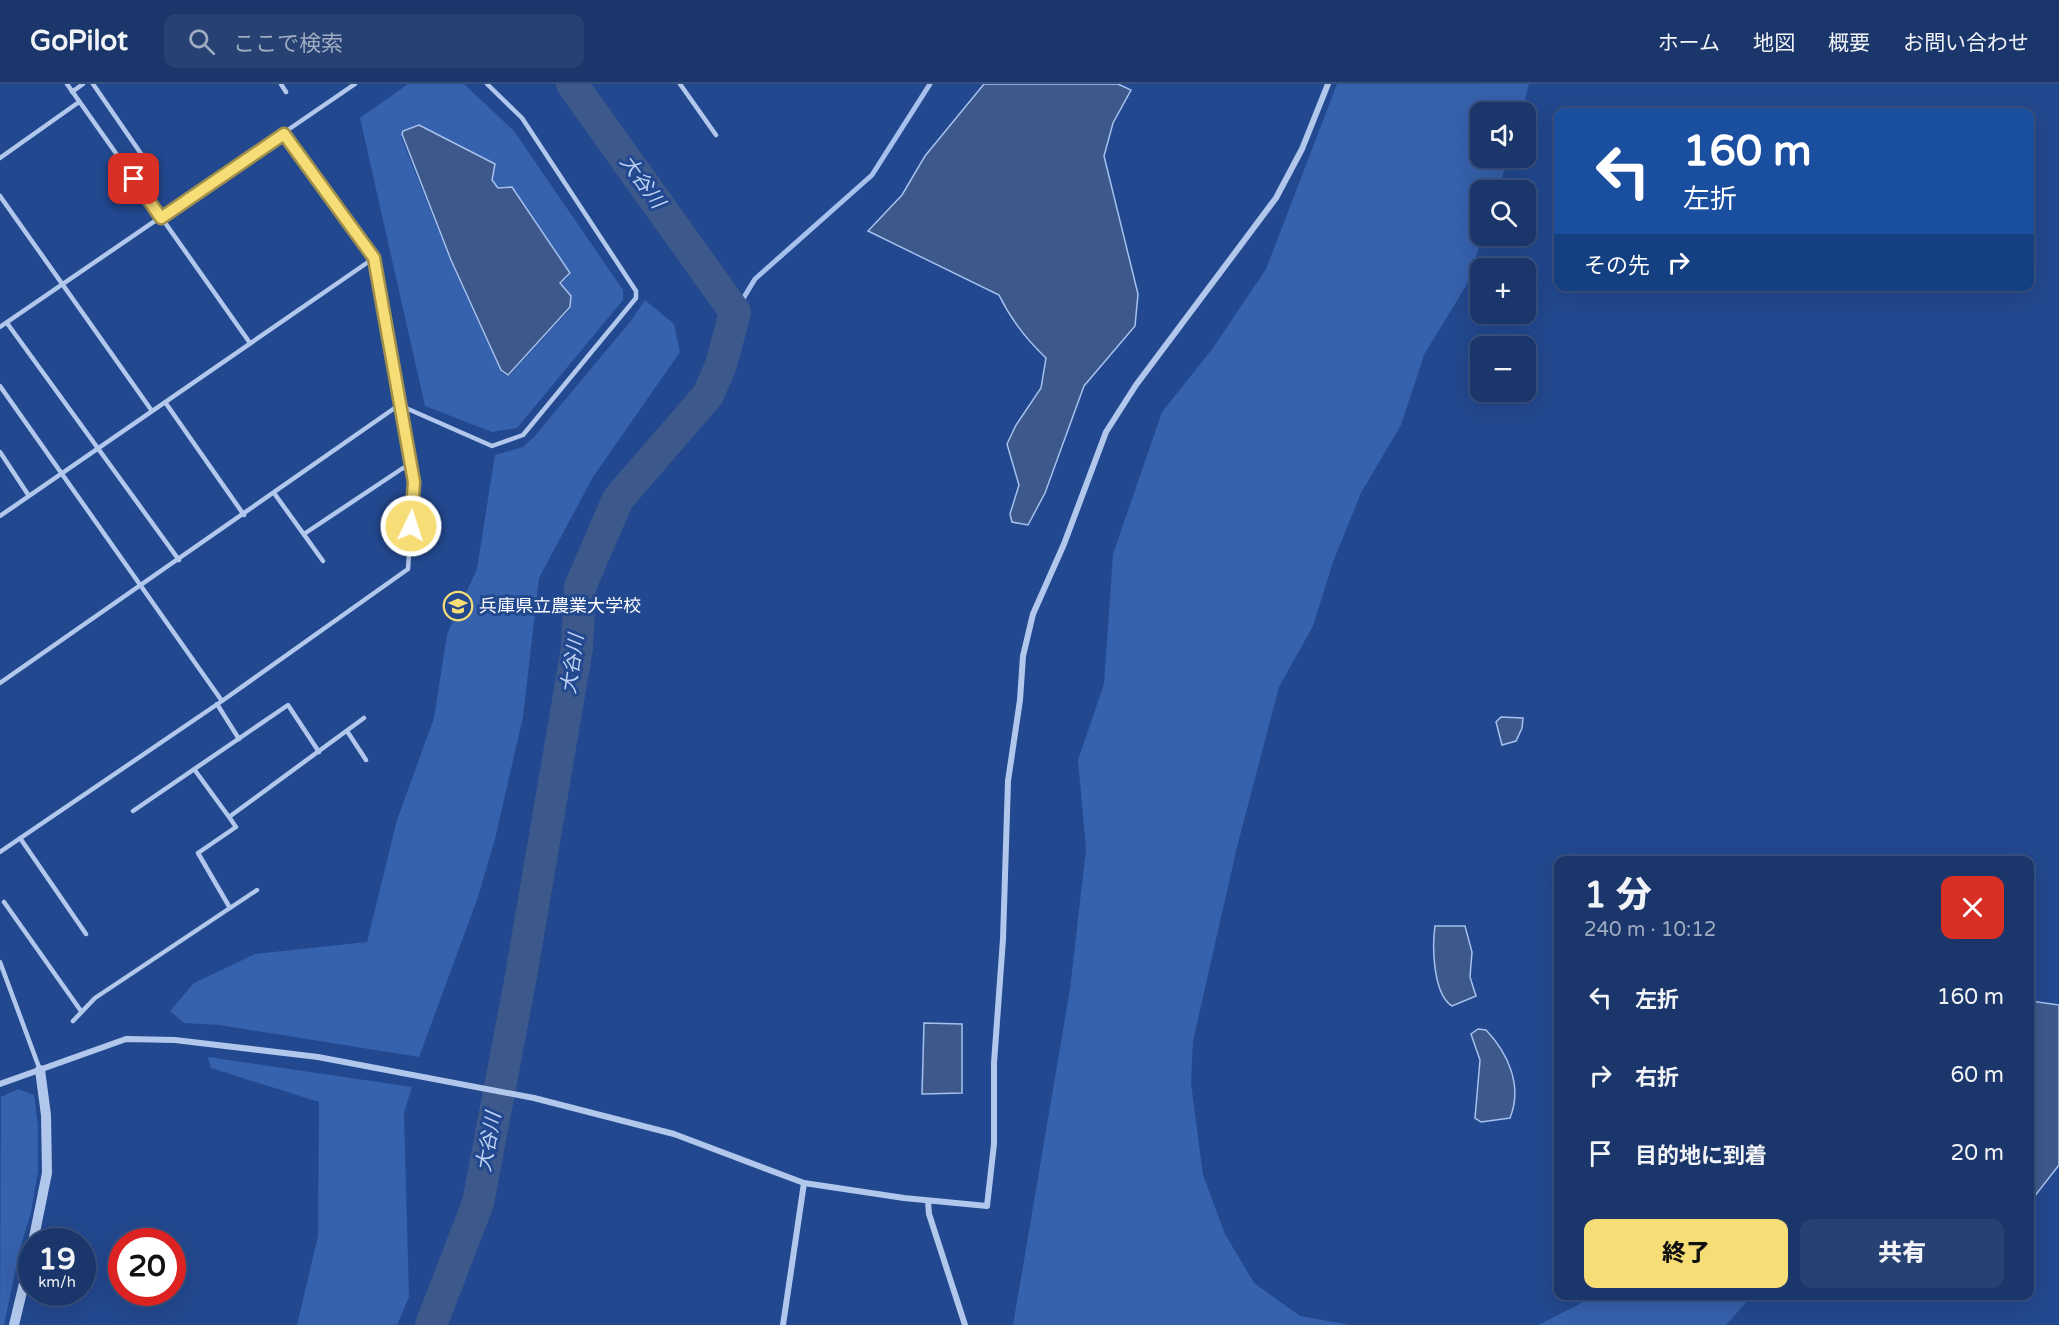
<!DOCTYPE html>
<html lang="ja">
<meta charset="utf-8">
<style>
body{margin:0;font-family:"Varela Round","Noto Sans JP",sans-serif;background:#274173;color:#f1f3f6;height:100vh;display:flex;flex-direction:column;font-size:22px;white-space:nowrap}
*{box-sizing:border-box;margin:0}
p{font-size:20px;color:#9fabc1}
.icon{flex:none;width:33px;height:33px;fill:none;stroke:currentColor;stroke-width:2;stroke-linecap:round;stroke-linejoin:round}
.map{position:relative;flex:1;overflow:hidden}
.sheet{position:absolute;left:1554px;top:772px;width:480px;height:444px;display:flex;flex-direction:column;background:#1a366b;border-radius:12px;box-shadow:0 6px 24px #0002,0 0 0 2px #38507e}
.sheet>*{flex:none}
.hud{position:absolute;left:1554px;top:24px;width:480px;height:183px;border-radius:12px;box-shadow:0 6px 24px #0002,0 0 0 2px #38507e;background:#1a4fa0;color:#fff;overflow:hidden}
.controls{position:absolute;left:1470px;top:18px;display:grid;gap:12px}
.controls a{display:grid;place-items:center;width:66px;height:66px;border-radius:12px;background:#1a366b;box-shadow:0 6px 24px #0002,0 0 0 2px #38507e;font-size:30px}
.speed{position:absolute;left:18px;top:1144px;display:flex;gap:12px;font-size:30px;font-weight:700;text-align:center}
.speed>*{display:grid;place-content:center;width:78px;height:78px;border-radius:50%;background:#1a366b;box-shadow:0 6px 24px #0002,0 0 0 2px #38507e;line-height:1}
.speed small{font-size:15px;font-weight:400}
.speed .limit{border:9px solid #d22;background:#fff;color:#111}
.pin{position:absolute;display:grid;place-items:center;width:51px;height:51px;color:#fff;margin:-26px;border-radius:12px;box-shadow:0 3px 9px #0006}
.me{position:absolute;width:66px;margin:-33px;rotate:4deg;stroke-linejoin:round;filter:drop-shadow(0 0 4px #0008)}
.turn{display:flex;align-items:center;gap:21px;height:126px;padding:0 30px;font-size:27px}
.turn .icon{width:78px;height:78px;stroke-width:2.5}
.turn b{display:block;font-size:42px;line-height:51px}
.then{display:flex;align-items:center;height:57px;padding:0 30px;background:#0003;gap:12px;font-size:22px}
.round{display:grid;place-items:center;flex:none;width:63px;height:63px;border-radius:12px;background:#274173}
.overview{display:flex;align-items:center;justify-content:space-between;height:102px;padding:0 30px}
h1{font-size:36px;font-weight:800;line-height:45px}
.primary-button{display:flex;gap:12px;margin-top:auto;padding:12px 30px}
.primary-button a{flex:1;height:69px;border-radius:12px;background:#f7dd75;color:#111;font-size:24px;font-weight:800;line-height:69px;text-align:center}
.primary-button a+a{background:#274173;color:#f1f3f6}
ul{padding:0;list-style:none}
li{display:flex;align-items:center;gap:18px;height:78px;padding:0 30px}
li div{flex:1}
li b{display:block;font-size:22px}
li em{font-style:normal}
header{display:flex;align-items:center;gap:36px;box-sizing:border-box;height:84px;padding:0 30px;background:#1a366b;border-bottom:2px solid #38507e}
header strong{font-size:28px}
nav{display:flex;gap:33px;margin-inline-start:auto;font-size:21px}
.search{width:420px;height:54px;background:#274173;display:flex;align-items:center;gap:15px;box-sizing:border-box;padding:0 21px;border-radius:12px;color:#9fabc1;font-size:22px}
.map>svg:first-child{display:block}
.green{fill:#3661ac;fill-rule:evenodd}
.water{fill:#3d588b;stroke:#a6c1ed;stroke-width:1.5}
.lines{fill:none;stroke-linecap:round;stroke-linejoin:round}
.stream{stroke:#a6c1ed;stroke-width:5}
.river{stroke:#3d588b;stroke-width:32}
.service{stroke:#b2c7ec;stroke-width:4.5}
.minor{stroke:#b2c7ec;stroke-width:6}
.tertiary{stroke:#b2c7ec;stroke-width:10}
.route-casing{stroke:#a1904c;stroke-width:15}
.route{stroke:#f7dd75;stroke-width:10}
.labels{text-anchor:middle;dominant-baseline:central;stroke-width:6;stroke-linejoin:round;paint-order:stroke}
.poi-label{font-size:18px;fill:#fff;stroke:#22488f;text-anchor:start}
.water-label{font-size:20px;font-style:italic;fill:#bed2f3;stroke:#22488f}
</style>
<header>
<strong>GoPilot</strong>
<div class="search"><svg class="icon" aria-label="search" viewBox="0 0 24 24"><circle cx="10" cy="10" r="6"/><path d="M15 15l6 6"/></svg>ここで検索</div>
<nav><a>ホーム</a><a>地図</a><a>概要</a><a>お問い合わせ</a></nav>
</header>
<div class="map">
<svg width="2059" height="1241" viewBox="0 0 2059 1241">
<rect width="100%" height="100%" fill="#22488f"/>
<path class="green" d="M408 0H464L514 47 623 206V216L517 344 492 348 425 322 360 34ZM419 43 495 82 492 98 498 107 512 105 570 191 560 201 571 214 570 225 508 293 501 288 451 178 401 53 403 49Z
M1337 0H1529L1522 28H1480V74H1508L1498 106H1480V152H1483L1466 202 1424 271 1401 341 1361 409 1333 478 1313 542 1279 603 1237 763 1193 957 1191 999 1203 1091 1225 1150 1254 1199 1300 1232 1351 1241H1013L1070 905 1086 765 1078 676 1104 600 1113 470 1162 328 1213 264 1266 185Z
M645 216 674 240 680 268 593 393 539 494 523 633 495 755 477 816 419 973 219 941 184 939 170 927 194 899 255 870 367 858 397 736 434 634 447 550 477 485 495 371 523 363 534 353 630 238Z
M208 973 412 1003 404 1029 409 1213 397 1241H297L318 1152 319 1018 211 984Z
M18 1005 34 1011 38 1043V1087L31 1128 20 1165 4 1241H0L1 1013Z
M1595 1212H1752L1726 1241H1538Z"/>
<path class="water" d="M984 0H1118L1131 6 1113 39 1104 72 1138 210 1135 242 1084 302 1045 409 1028 441 1012 438 1010 430 1019 401 1007 360 1016 341 1041 304 1046 274C1026 255 1011 236 999 211L868 147 902 111 925 72Z
M419 41 495 80 492 96 498 104 512 103 570 189 560 199 571 212 570 223 508 291 501 286 451 176 402 50 403 47Z
M1501 633 1523 634 1522 644 1516 657 1502 661 1496 638Z
M1435 842H1465L1472 868 1470 893 1476 912 1452 922C1433 910 1432 863 1435 842Z
M2030 917 2059 921V1081L2030 1118Z
M924 939 962 940V1009L922 1010Z
M1478 945 1486 946C1508 969 1523 1002 1510 1034L1481 1038 1475 1034 1480 976 1471 950Z"/>
<g class="lines">
<path class="stream" d="M735 228 755 195 872 91 930 0"/>
<path class="river" d="M431 1241 478 1119 521 892 577 564 580 503 618 415 708 311 721 281 735 228 572 0"/>
<path class="service" d="M67 0 250 259
M93 0 146 77
M281 0 286 8
M680 0 716 51
M72 8 83 0
M0 74 79 18
M0 112 152 327
M7 239 179 476
M0 243 355 0
M0 302 222 617
M165 318 244 431
M0 368 29 412
M274 409 323 477
M0 432 374 174
M304 450 403 384 411 385
M0 599 399 321 492 362 523 351 636 214V207L522 34 487 0
M217 620 239 655
M347 647 366 676
M194 685 229 733 364 634
M133 727 288 621 319 668
M229 733 236 743 198 769 230 824
M20 754 86 850
M0 768 222 617 408 485 414 398 374 174 284 50
M4 818 81 927
M0 878 40 986
M73 937 95 914 257 806"/>
<path class="minor" d="M0 1000 126 955 175 956 318 973 534 1014 674 1050 804 1099 904 1114 987 1122 994 1060V979L1003 855 1008 697 1020 616 1023 572 1033 530 1064 460 1106 348 1136 301 1276 114 1302 65 1328 0
M928 1117 929 1130 965 1241
M783 1241 804 1099"/>
<path class="tertiary" d="M33 1158 47 1089 46 1031 40 986
M14 1241 32 1166"/>
</g>
<g class="lines">
<g class="route-casing">
<path id="route" d="M134 95 161 134 284 50 374 174 414 398 411 442"/>
</g>
<use href="#route" class="route"/>
</g>
<defs>
<g id="university-ring" transform="scale(1.5)"><circle r="9.5" fill="#22488f" stroke="#f7dd75" stroke-width="1.5"/><path d="M0-5L7-2L0 1L-7-2ZM-4 1L0 2.5L4 1V4Q0 6-4 4Z" fill="#f7dd75"/></g>
</defs>
<g fill-rule="evenodd">
<use href="#university-ring" x="458" y="522"/>
</g>
<g class="labels">
<g class="poi-label">
<text x="479" y="522">兵庫県立農業大学校</text>
</g>
<g class="water-label">
<text transform="translate(642 98) rotate(54)">大谷川</text>
<text transform="translate(573 580) rotate(-82)">大谷川</text>
<text transform="translate(489 1058) rotate(-80)">大谷川</text>
</g>
</g>
</svg>
<div class="controls">
<a><svg class="icon" aria-label="sound" viewBox="0 0 24 24"><path d="M4 9h4l5-4v14l-5-4H4zM17 9q2 3 0 6"/></svg></a>
<a><svg class="icon" aria-label="search" viewBox="0 0 24 24"><circle cx="10" cy="10" r="6"/><path d="M15 15l6 6"/></svg></a>
<a>+</a>
<a>−</a>
</div>
<div class="speed"><div>19<small>km/h</small></div><div class="limit">20</div></div>
<div class="pin" style="left:134px;top:95px;background:#d93025"><svg class="icon" aria-label="arrive" viewBox="0 0 24 24"><path d="M6 21V4h12l-3 4 3 4H6"/></svg></div>
<svg class="me" style="left:411px;top:442px" viewBox="-20 -20 40 40"><circle r="17" fill="#f7dd75" stroke="#fff" stroke-width="3"/><path d="M0-11L8 9 0 5-8 9z" fill="#fff"/></svg>
<div class="hud">
<div class="turn"><svg class="icon" aria-label="left" viewBox="0 0 24 24"><path d="M17 20v-9H6M10 6l-5 5 5 5"/></svg><div><b>160 m</b>左折</div></div>
<div class="then">その先<svg class="icon" aria-label="right" viewBox="0 0 24 24"><path d="M7 20v-9h11M14 6l5 5-5 5"/></svg></div>
</div>
<section class="sheet">
<div class="overview"><div><h1>1 分</h1><p>240 m · 10:12</p></div><a class="round" style="background:#d93025;color:#fff"><svg class="icon" aria-label="close" viewBox="0 0 24 24"><path d="M6 6l12 12M18 6L6 18"/></svg></a></div>
<ul>
<li><svg class="icon" aria-label="left" viewBox="0 0 24 24"><path d="M17 20v-9H6M10 6l-5 5 5 5"/></svg><div><b>左折</b></div><em>160 m</em></li>
<li><svg class="icon" aria-label="right" viewBox="0 0 24 24"><path d="M7 20v-9h11M14 6l5 5-5 5"/></svg><div><b>右折</b></div><em>60 m</em></li>
<li><svg class="icon" aria-label="arrive" viewBox="0 0 24 24"><path d="M6 21V4h12l-3 4 3 4H6"/></svg><div><b>目的地に到着</b></div><em>20 m</em></li>
</ul>
<div class="primary-button"><a>終了</a><a>共有</a></div>
</section>
</div>
